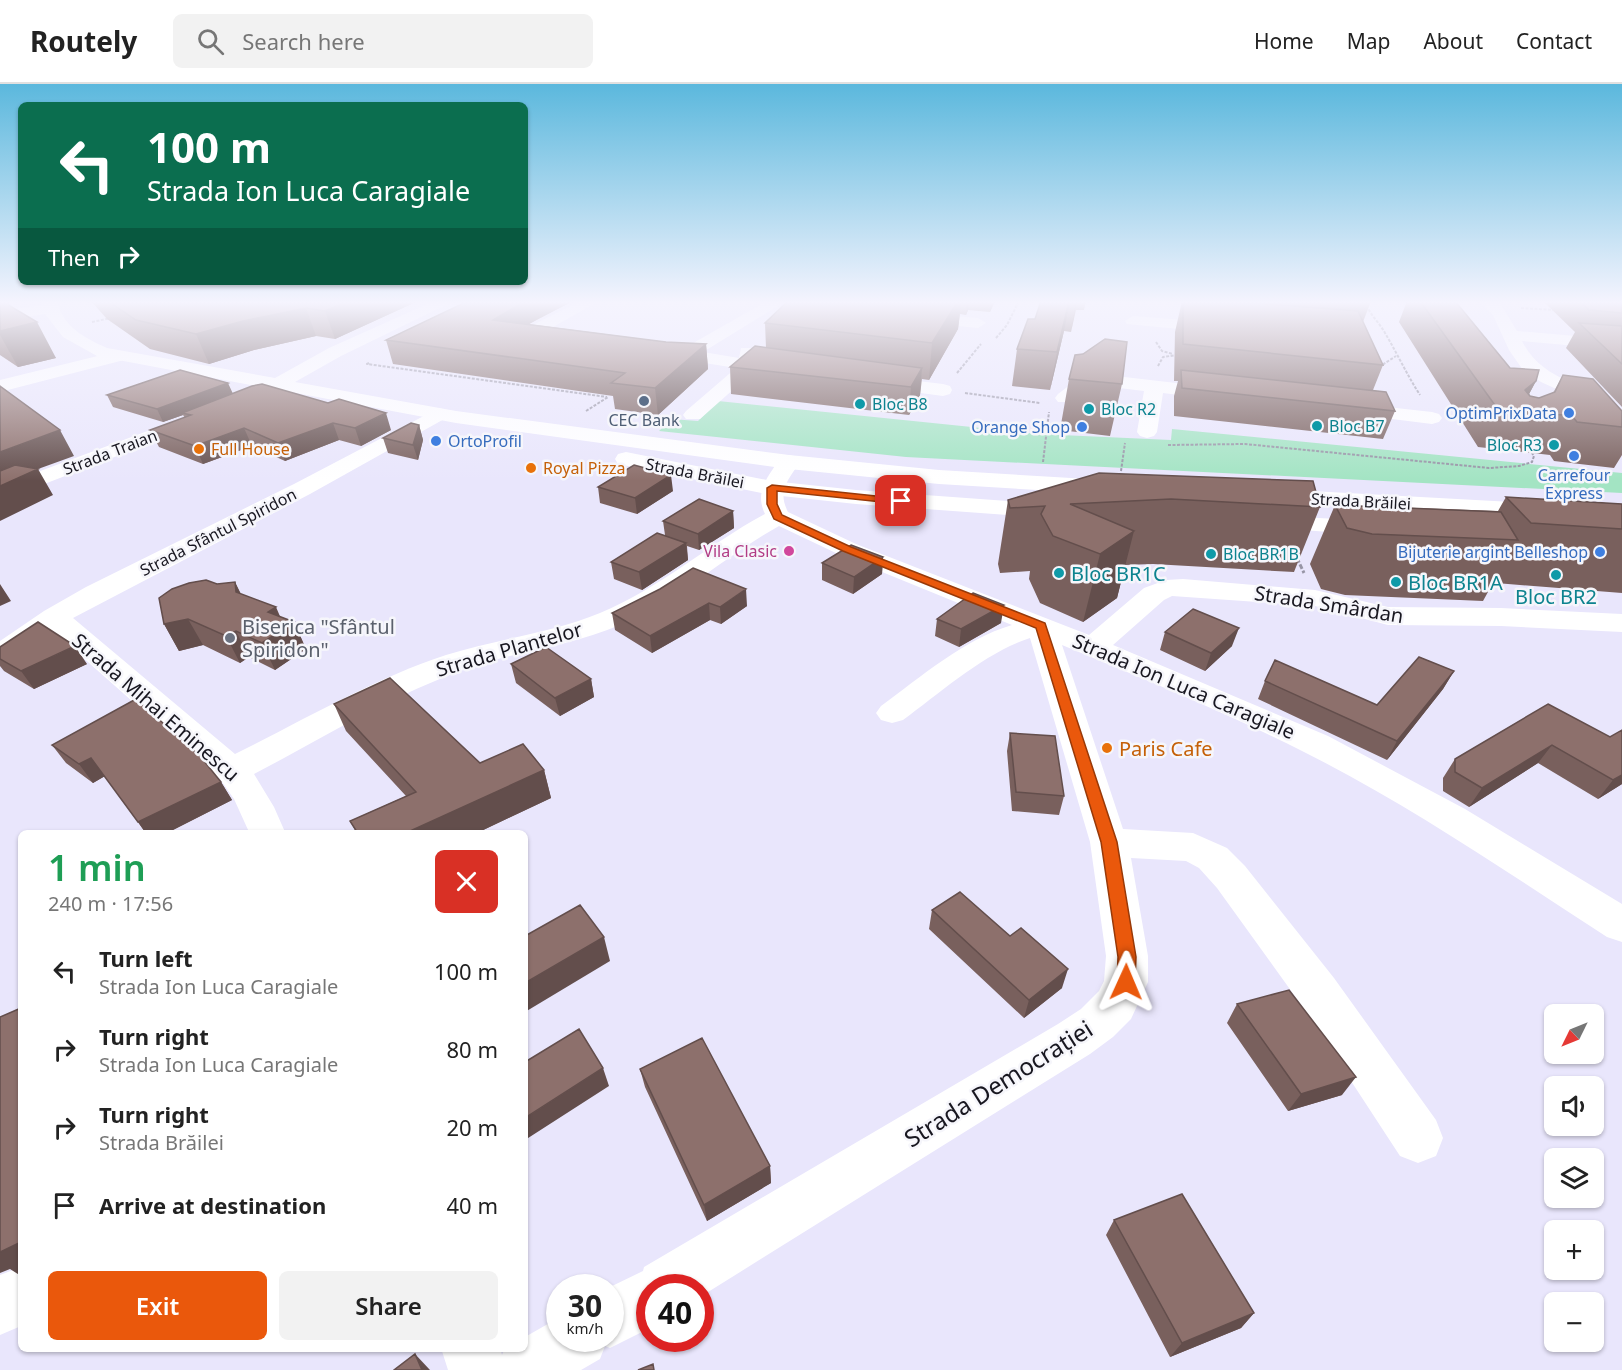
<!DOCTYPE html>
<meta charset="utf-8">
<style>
body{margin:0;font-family:"Noto Sans",sans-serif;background:#f2f2f2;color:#222;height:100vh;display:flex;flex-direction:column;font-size:22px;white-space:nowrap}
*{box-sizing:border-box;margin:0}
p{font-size:20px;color:#767676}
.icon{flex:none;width:33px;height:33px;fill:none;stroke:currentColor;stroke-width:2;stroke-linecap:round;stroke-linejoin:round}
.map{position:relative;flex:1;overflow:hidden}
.sheet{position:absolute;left:18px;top:746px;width:510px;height:522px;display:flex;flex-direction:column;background:#fff;border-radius:9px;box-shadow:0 2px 4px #0004}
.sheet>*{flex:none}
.top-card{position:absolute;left:18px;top:18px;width:510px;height:183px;border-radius:9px;box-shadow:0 2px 4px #0004;background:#0b6e4f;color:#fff;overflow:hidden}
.needle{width:39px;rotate:227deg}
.buttons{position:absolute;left:1544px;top:920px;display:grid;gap:12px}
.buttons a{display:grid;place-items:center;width:60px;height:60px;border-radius:9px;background:#fff;box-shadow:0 2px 4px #0004;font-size:30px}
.speed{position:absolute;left:546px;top:1190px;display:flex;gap:12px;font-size:30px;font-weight:700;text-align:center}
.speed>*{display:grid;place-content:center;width:78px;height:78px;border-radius:50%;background:#fff;box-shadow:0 2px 4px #0004;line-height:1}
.speed small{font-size:15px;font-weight:400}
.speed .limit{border:9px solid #d22;background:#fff;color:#111}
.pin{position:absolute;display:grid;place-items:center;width:51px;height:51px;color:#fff;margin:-26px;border-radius:12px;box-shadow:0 3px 9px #0006}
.me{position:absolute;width:66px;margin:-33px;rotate:1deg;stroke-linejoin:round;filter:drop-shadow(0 0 4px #0008)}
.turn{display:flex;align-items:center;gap:21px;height:126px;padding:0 30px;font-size:27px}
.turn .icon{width:78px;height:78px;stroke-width:2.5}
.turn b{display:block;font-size:42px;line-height:51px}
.then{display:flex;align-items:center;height:57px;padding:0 30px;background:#0003;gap:12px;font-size:22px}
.round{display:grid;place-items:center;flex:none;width:63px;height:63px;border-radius:9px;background:#f2f2f2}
.summary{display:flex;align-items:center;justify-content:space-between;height:102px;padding:0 30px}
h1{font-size:36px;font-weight:600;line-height:45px;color:#1e9e55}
.button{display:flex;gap:12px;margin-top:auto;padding:12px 30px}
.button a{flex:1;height:69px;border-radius:9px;background:#ea580c;color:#fff;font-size:24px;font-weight:600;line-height:69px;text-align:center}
.button a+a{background:#f2f2f2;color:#222}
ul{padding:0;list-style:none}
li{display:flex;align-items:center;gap:18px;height:78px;padding:0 30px}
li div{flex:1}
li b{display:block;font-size:22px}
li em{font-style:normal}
header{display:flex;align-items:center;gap:36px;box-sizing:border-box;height:84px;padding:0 30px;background:#fff;border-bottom:2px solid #e0e0e0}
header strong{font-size:28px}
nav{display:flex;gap:33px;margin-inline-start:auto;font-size:21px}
.search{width:420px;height:54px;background:#f2f2f2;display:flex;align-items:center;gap:15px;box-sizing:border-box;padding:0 21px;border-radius:9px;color:#767676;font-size:22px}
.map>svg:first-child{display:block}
.green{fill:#a3e4c3}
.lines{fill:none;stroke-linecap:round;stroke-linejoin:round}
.path-far1{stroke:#9795a6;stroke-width:2;stroke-dasharray:3 1.5;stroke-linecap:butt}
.path{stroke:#9795a6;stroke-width:3;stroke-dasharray:5 2;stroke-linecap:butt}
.minor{fill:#fff;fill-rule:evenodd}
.major{fill:#fff;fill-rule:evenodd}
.wall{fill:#79605d}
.shaded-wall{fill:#634e4c}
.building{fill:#8d706c;stroke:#634e4c;stroke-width:1.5}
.route{fill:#ea580c;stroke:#983908;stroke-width:1.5}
.service-dot{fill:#5c6f8a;stroke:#f6f6fb;stroke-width:2}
.culture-dot{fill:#0f9aa8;stroke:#f6f6fb;stroke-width:2}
.shop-dot{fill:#3f7fe0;stroke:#f6f6fb;stroke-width:2}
.food-dot{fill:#e8710a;stroke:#f6f6fb;stroke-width:2}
.hotel-dot{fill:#d1479c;stroke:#f6f6fb;stroke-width:2}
.worship-dot{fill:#6b7280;stroke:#f6f6fb;stroke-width:2}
.labels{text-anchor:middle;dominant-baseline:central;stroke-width:5;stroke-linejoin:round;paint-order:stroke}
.far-culture-label{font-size:16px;fill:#0d838f;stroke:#f6f6fb;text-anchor:start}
.far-shop-label{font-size:16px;fill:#366cbe;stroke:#f6f6fb;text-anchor:end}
.far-service-label{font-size:16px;fill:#4e5e75;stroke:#f6f6fb}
.far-food-label{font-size:16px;fill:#c56008;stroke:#f6f6fb;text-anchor:start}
.far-street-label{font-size:16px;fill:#181720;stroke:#f6f6fb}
.far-hotel-label{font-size:16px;fill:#b23c85;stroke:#f6f6fb;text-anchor:end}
.culture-label{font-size:20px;fill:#0d838f;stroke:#f6f6fb;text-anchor:start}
.street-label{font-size:20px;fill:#181720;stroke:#f6f6fb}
.worship-label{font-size:20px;fill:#5b616d;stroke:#f6f6fb;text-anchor:start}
.food-label{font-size:20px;fill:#c56008;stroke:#f6f6fb;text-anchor:start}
.near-street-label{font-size:24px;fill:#181720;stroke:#f6f6fb}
</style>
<header>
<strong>Routely</strong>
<div class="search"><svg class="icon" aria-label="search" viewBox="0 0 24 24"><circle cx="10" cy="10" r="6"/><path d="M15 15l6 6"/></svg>Search here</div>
<nav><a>Home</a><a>Map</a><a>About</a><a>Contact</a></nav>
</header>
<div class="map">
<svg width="1622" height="1286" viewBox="0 0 1622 1286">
<rect width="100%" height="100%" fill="#e9e6fc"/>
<path class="green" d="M718 317 1039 350 1171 356 1172 345 1622 389V409L906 373 659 347 671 335 698 337Z"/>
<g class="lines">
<path class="path-far1" d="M1365 217C1369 230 1379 238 1385 249 1397 269 1407 291 1420 311
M1521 224 1555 226
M92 238 111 234
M996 254 1007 241 1019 217
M1156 258 1162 267 1173 270
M369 279 367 280 607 313
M1158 282 1163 273 1177 271
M1379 283 1396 272
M957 289 981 260
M965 309 1040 319
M586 327 608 313
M1168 361 1245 360 1489 384 1519 382 1532 378 1534 372 1530 366
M1043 378 1049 328
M1121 387 1125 359"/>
<path class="path" d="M1297 474 1304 489"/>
<path class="minor" d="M580 217H599L537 252 556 255 558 259 556 263 550 264 524 260 519 251 521 247Z
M767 217H786L703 268 739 274 741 264H753L757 276 784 281 787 285 784 289 778 290 754 287 700 335H686L683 331 686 327 736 284 686 276 664 279 658 278 655 274 658 270 681 266Z
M1480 217 1500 219 1517 247 1622 256V266L1522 257C1543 299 1588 298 1620 327L1622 346 1615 344 1587 319 1541 298 1523 286 1509 266 1493 231Z
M915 229 978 234 986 239 978 244 909 237 907 234Z
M1133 232 1221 239 1229 244 1221 249 1127 240 1125 237Z
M118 267 124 268 127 272 124 276 0 308V296Z
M1090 289 1219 304 1226 306 1229 310 1226 314 1219 316 1163 309 1157 348 1154 352 1147 354 1140 352 1137 348 1144 307 1094 301 1072 318H1058L1055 314 1058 310 1083 291Z
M876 292 943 300 950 302 952 306 950 310 943 312 869 302 867 298 869 294Z
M1351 319 1432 328 1439 330 1442 334 1439 338 1432 340 1344 329 1341 325 1344 321Z
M439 324 446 326 449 330 446 334 310 410 73 534 235 670C304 636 373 595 446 571 497 555 551 549 600 529 659 505 709 460 765 430 754 407 768 393 781 373L789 371 797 373 800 378C788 396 777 407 788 428L856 460 1089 551 1144 504 1166 496 1183 495 1315 506 1388 523 1501 524 1622 530V548L1501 542 1388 541 1315 522 1172 512 1164 516 1113 561 1328 652 1465 725 1622 820V858L1607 853C1508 789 1410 721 1304 668 1227 629 1142 594 1062 561L1123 745 1193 749 1227 764 1245 782 1334 894 1436 1036 1443 1054 1436 1072 1418 1079 1400 1072 1302 922 1217 804 1199 784 1186 777 1131 774 1148 872V898L1131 935 1113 953 1090 970 700 1213V1203H650V1244L610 1264 605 1262 600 1275 581 1286H448L441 1264H500L502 1271 505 1264H525V1253L560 1233V1254H610V1203L643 1187 644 1183 1058 940 1081 925 1099 907 1104 897 1106 872 1090 758 1030 554C986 568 941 608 903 636L892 639 881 636 876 629 881 622C921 593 964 555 1012 541L838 470 779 442C725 472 676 518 620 541 571 562 516 567 466 585 392 611 323 654 254 690L274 723 285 748H249L234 715 220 695 53 547 11 576 0 579V557L44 527 86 503 294 400Z
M21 1183V1242L0 1251V1191Z"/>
<path class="major" d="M41 217H57C63 243 85 254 107 264L275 294 329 264 434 217H454L341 272 295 298 456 327 789 371 939 386 1105 396 1113 398 1116 403 1113 408 1105 410 939 400 789 385 456 339 280 306 269 311 262 309 260 305 261 303 97 272 63 253 45 230 0 237V227L42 221Z
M196 329 203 331 206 335 203 339 0 417V402Z
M626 368 772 397 856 406 1051 420 1059 422 1063 427 1059 432 1051 434 856 420 772 411 618 380 615 375 618 370Z
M1274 405 1622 424V438L1266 417 1262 412 1266 407Z
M1267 431 1372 437 1381 439 1384 444 1381 449 1372 451 1258 443 1255 438 1258 433Z"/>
</g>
<path class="wall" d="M0 217 56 274 18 283 0 271Z
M91 217H418L335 255 316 252 254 266 209 280 150 265 107 235Z
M468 217H573L529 240 666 258 706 260 708 285 658 331 615 325 613 312 393 280 386 256Z
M788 217H995L990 228 968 226 966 231 960 230 958 245 929 296 922 295 920 311 909 331 731 310 730 283 766 264 765 239Z
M1041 217H1086L1084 226H1076L1071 248 1064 247 1050 306 1012 302 1017 265 1035 235Z
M1182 217H1371L1363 238 1383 281 1373 306 1395 327 1383 355 1174 332V312L1178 297H1174L1175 248Z
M1407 217H1455L1510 284 1536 297 1529 310 1530 312 1539 314 1553 309 1563 291 1622 327V371L1614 384 1554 377 1550 371 1478 363 1399 238Z
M1543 217H1622V323L1566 264 1575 248Z
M1069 295 1122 300 1110 352 1060 346Z
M233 309 391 346 361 362 339 356 285 377 252 362 203 380 159 363 150 346 185 334 183 331 163 338 113 323 107 311Z
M419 341 423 356 418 376 388 369 383 354Z
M1099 389 1320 423 1294 488 1153 480 1125 481 1117 514 1083 538 1040 519 1029 495 1030 487 1000 489 998 480 1008 416Z
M598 403 673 407 637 430 600 419Z
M1506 413 1622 420V509L1496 499 1494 497 1483 517 1345 511 1321 505 1310 480 1335 421 1498 427Z
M733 427 734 444 699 466 687 462 688 476 642 506 614 495 611 478 665 451 663 437Z
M883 473 882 490 853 510 822 496V479Z
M235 498 241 510 281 533 294 538 306 565 275 586 249 573 240 579 203 561 179 567 164 540Z
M660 505 747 522 721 540 710 536 652 569 615 546 612 529Z
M937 535 1001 539 959 563 935 552Z
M1165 548 1232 562 1205 587 1160 566Z
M0 563 87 580 34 605 4 587 0 582Z
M511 580 591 595 594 613 560 632 516 599Z
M1454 587 1443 605 1387 676 1258 615 1265 597 1377 621Z
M334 620 480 679 544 686 551 714 479 748H356L350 737 406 712 346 647Z
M1010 649 1064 712 1059 731 1012 727 1007 667Z
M1610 653 1622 700 1598 715 1538 679 1469 723 1443 707V694L1455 675Z
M52 661 221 698 232 716 169 748H145L105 692 93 699 66 679Z
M932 826 1062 904 1024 934 929 845Z
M1237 920 1342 1011 1288 1027 1227 939Z
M640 985 770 1082 771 1099 707 1137 645 1003Z
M1114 1136 1254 1229 1241 1244 1170 1273 1106 1151Z"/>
<path class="shaded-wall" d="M348 217H418L335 255 325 227Z
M525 217H573L536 236 498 259 493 236Z
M958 217H961L958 245 929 296 932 259Z
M967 217H969L968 226 966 231Z
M991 217H995L990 228Z
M1070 217 1064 247 1050 306 1057 268Z
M1076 217H1077L1071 248Z
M306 224 316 252 254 266 209 280 196 250 243 237Z
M37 238 56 274 18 283 0 251V247Z
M706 260 708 285 658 331 655 304Z
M922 284 920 311 909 331 911 303Z
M1536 297 1520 327 1525 306Z
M228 299 234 312 182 329 183 331 163 338 157 325Z
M386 329 391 346 361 362 355 344Z
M333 339 339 356 285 377 278 359Z
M419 341 423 356 418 376 413 361Z
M244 344 252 362 203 380 195 362Z
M60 346 74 372 38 385 53 411 0 437V368Z
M671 391 673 407 637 430 635 414Z
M733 427 734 444 699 466 698 450Z
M1134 447 1117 514 1083 538 1100 470Z
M686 459 688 476 642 506 639 488Z
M883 473 882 490 853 510 854 493Z
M235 498 247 524 236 508Z
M0 500 11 517 0 522Z
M746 505 747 522 721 540 720 523Z
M709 519 710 536 652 569 650 552Z
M1004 521 1001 539 959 563 961 545Z
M276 523 285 544 294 538 306 565 275 586 262 559 268 528Z
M188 535 203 561 179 567 164 540Z
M1239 544 1232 562 1205 587 1211 569Z
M236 547 249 573 240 579 226 552Z
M75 562 87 580 34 605 21 587Z
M1454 587 1443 605 1387 676 1397 657Z
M591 595 594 613 560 632 555 614Z
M1552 661 1538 679 1469 723 1482 704Z
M91 674 105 692 93 699 79 680Z
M544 686 551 714 479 748H408Z
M1622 691V700L1598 715 1613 696Z
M221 698 232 716 169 748H145L138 738Z
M604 853 610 877 525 928V899Z
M1068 885 1062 904 1024 934 1029 916Z
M603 984 609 1002 525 1056V1034Z
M1356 993 1342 1011 1288 1027 1301 1010Z
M770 1082 771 1099 707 1137 704 1121Z
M21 1158V1192L10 1185 0 1189V1167Z
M1254 1229 1241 1244 1170 1273 1182 1259Z
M415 1270 430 1286H422Z"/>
<path class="building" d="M0 217H6L10 222 37 238 0 247Z
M108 217H348L325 227 306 224 243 237 196 250 136 236Z
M468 217H525L493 236 666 258 706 260 655 304 611 299 625 289 386 256Z
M788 217H958L932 259 765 239Z
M1041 217H1069L1057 268 1017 265 1028 235H1035Z
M1183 217H1227L1358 227 1383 281 1183 260Z
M1420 217H1455L1510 284 1539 286 1536 297 1525 306 1530 312 1539 314 1555 308 1563 291 1593 295 1622 327V343L1577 338 1572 332 1497 324Z
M1580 217H1622V229L1589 226Z
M1579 239 1622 242V280Z
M1105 255 1127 258 1122 300 1069 295 1075 271 1083 270Z
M755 262 922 284 911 303 730 283Z
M180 286 228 299 157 325 107 311Z
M1181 286 1386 308 1395 327 1182 304Z
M262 300 328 319 339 315 386 329 355 344 333 339 278 359 244 344 195 362 150 346 191 331 182 329 252 302Z
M0 302 60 346 0 368Z
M411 339 419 341 413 361 383 354Z
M15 381 38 385 0 402V387Z
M634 381 671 391 635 414 598 403Z
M1099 389 1313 397 1320 423 1171 415 1070 420 1134 447 1100 470 1053 452 1041 430 1045 422 1010 424 1008 416Z
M1506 413 1622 420V445L1531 439Z
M699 415 733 427 698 450 663 437Z
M1335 421 1501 428 1518 456 1372 450 1347 444Z
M657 449 686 459 639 488 611 478Z
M851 461 883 473 854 493 822 479Z
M693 484 746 505 720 523 709 519 650 552 612 529 660 505Z
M206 496 217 500 235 498 236 508 276 523 268 528 294 538 262 559 236 547 226 552 188 535 164 540 159 514 172 505 189 499Z
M973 509 1004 521 961 545 937 535Z
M1193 525 1239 544 1211 569 1165 548Z
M38 538 75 562 21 587 0 575V563Z
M546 563 591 595 555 614 511 580Z
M1419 573 1454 587 1397 657 1265 597 1275 576 1377 621Z
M390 594 480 679 523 660 544 686 408 748H357L350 737 416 708 334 620Z
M136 615 200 672 221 698 138 738 91 674 79 680 52 661Z
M1548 620 1610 653 1622 646V691L1613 696 1552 661 1482 704 1455 688V675Z
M1010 649 1055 652 1064 712 1016 708Z
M960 808 1010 852 1021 844 1068 885 1029 916 932 826Z
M580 821 604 853 525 899V852Z
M1289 906 1356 993 1301 1010 1237 920Z
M21 924V1158L0 1168V933Z
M579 945 603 984 525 1034V978Z
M702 954 770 1082 704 1121 640 985Z
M1182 1110 1254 1229 1182 1259 1114 1136Z
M415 1270 422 1286H394Z
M653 1280 654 1286H638Z"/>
<linearGradient id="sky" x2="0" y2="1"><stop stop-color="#5bb8dd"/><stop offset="0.55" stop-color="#f5f4fe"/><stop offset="1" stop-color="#f5f4fe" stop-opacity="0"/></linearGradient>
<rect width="1622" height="397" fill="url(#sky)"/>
<path class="route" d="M772 401 904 415 906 417 901 420 777 407V420L782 431 851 463 1045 539 1117 758 1136 873 1135 898 1132 904 1126 906 1120 904 1117 898 1118 873 1101 758 1036 544 843 467 774 435 767 420V404Z"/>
<circle class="service-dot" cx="644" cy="317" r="6"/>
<g class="culture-dot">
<circle cx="860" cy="320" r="6"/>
<circle cx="1089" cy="325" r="6"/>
<circle cx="1317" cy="342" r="6"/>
<circle cx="1554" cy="361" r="6"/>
<circle cx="1211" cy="470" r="6"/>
<circle cx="1059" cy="489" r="6"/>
<circle cx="1556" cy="491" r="6"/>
<circle cx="1396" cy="498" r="6"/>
</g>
<g class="shop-dot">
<circle cx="1569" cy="329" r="6"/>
<circle cx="1082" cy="343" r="6"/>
<circle cx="436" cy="357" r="6"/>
<circle cx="1574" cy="372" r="6"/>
<circle cx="1600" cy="468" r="6"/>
</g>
<g class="food-dot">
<circle cx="199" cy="365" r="6"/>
<circle cx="531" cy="384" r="6"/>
<circle cx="1107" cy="664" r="6"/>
</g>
<circle class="hotel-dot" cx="789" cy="467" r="6"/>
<circle class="worship-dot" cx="230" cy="554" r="6"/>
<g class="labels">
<g class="far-culture-label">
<text x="872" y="320">Bloc B8</text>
<text x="1101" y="325">Bloc R2</text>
<text x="1329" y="342">Bloc B7</text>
<text x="1542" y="361" text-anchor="end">Bloc R3</text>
<text x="1223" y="470">Bloc BR1B</text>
</g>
<g class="far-shop-label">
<text x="1557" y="329">OptimPrixData</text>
<text x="1070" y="343">Orange Shop</text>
<text x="448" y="357" text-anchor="start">OrtoProfil</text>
<text x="1574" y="391" text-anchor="middle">Carrefour<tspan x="1574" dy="18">Express</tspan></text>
<text x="1588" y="468">Bijuterie argint Belleshop</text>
</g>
<g class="far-service-label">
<text x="644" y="336">CEC Bank</text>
</g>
<g class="far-food-label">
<text x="211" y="365">Full House</text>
<text x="543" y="384">Royal Pizza</text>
</g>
<g class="far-street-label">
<text transform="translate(110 368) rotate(-21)">Strada Traian</text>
<text transform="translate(695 389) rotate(11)">Strada Brăilei</text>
<text transform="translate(1361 417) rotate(3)">Strada Brăilei</text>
<text transform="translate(218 448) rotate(-27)">Strada Sfântul Spiridon</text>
</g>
<g class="far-hotel-label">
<text x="777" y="467">Vila Clasic</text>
</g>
<g class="culture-label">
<text x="1071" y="489">Bloc BR1C</text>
<text x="1408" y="498">Bloc BR1A</text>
<text x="1556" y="512" text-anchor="middle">Bloc BR2</text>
</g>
<g class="street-label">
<text transform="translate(1329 520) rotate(9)">Strada Smârdan</text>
<text transform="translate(509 565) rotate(-16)">Strada Plantelor</text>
<text transform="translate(1184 602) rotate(23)">Strada Ion Luca Caragiale</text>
<text transform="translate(156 623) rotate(41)">Strada Mihai Eminescu</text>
</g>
<g class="worship-label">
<text x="242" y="542">Biserica "Sfântul<tspan x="242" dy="23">Spiridon"</tspan></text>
</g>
<g class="food-label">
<text x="1119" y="664">Paris Cafe</text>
</g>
<g class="near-street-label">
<text transform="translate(998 999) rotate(-32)">Strada Democrației</text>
</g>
</g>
</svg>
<div class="buttons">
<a><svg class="needle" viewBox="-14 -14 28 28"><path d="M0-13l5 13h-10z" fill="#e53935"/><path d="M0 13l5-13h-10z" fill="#767676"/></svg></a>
<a><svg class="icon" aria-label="sound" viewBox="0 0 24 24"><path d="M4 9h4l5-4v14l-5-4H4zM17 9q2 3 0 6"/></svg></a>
<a><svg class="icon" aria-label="layers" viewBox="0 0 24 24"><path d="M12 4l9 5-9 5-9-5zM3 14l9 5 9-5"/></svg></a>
<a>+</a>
<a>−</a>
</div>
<div class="speed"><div>30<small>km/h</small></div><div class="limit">40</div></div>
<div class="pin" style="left:901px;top:417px;background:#d93025"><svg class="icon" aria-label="arrive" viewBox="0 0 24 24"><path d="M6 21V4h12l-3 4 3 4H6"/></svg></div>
<svg class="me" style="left:1126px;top:898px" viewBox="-20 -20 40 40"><path d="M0-17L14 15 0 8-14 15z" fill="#ea580c" stroke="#fff" stroke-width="4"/></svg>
<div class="top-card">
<div class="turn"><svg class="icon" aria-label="left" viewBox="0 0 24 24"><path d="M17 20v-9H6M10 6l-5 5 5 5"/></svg><div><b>100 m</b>Strada Ion Luca Caragiale</div></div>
<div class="then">Then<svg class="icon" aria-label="right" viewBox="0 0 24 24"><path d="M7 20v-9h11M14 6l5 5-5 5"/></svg></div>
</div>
<section class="sheet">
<div class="summary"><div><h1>1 min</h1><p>240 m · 17:56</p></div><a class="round" style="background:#d93025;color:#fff"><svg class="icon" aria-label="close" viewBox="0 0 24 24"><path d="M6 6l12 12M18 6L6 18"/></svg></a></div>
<ul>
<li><svg class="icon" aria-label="left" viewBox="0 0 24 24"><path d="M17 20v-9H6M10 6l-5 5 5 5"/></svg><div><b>Turn left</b><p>Strada Ion Luca Caragiale</p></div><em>100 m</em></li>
<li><svg class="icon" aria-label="right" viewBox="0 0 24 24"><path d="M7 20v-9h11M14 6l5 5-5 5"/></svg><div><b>Turn right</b><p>Strada Ion Luca Caragiale</p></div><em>80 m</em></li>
<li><svg class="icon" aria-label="right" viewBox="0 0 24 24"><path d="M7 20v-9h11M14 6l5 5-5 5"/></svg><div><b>Turn right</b><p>Strada Brăilei</p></div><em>20 m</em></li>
<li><svg class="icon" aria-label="arrive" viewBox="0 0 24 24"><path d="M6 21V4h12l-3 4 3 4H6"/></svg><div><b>Arrive at destination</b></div><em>40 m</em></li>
</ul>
<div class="button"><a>Exit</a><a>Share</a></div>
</section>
</div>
